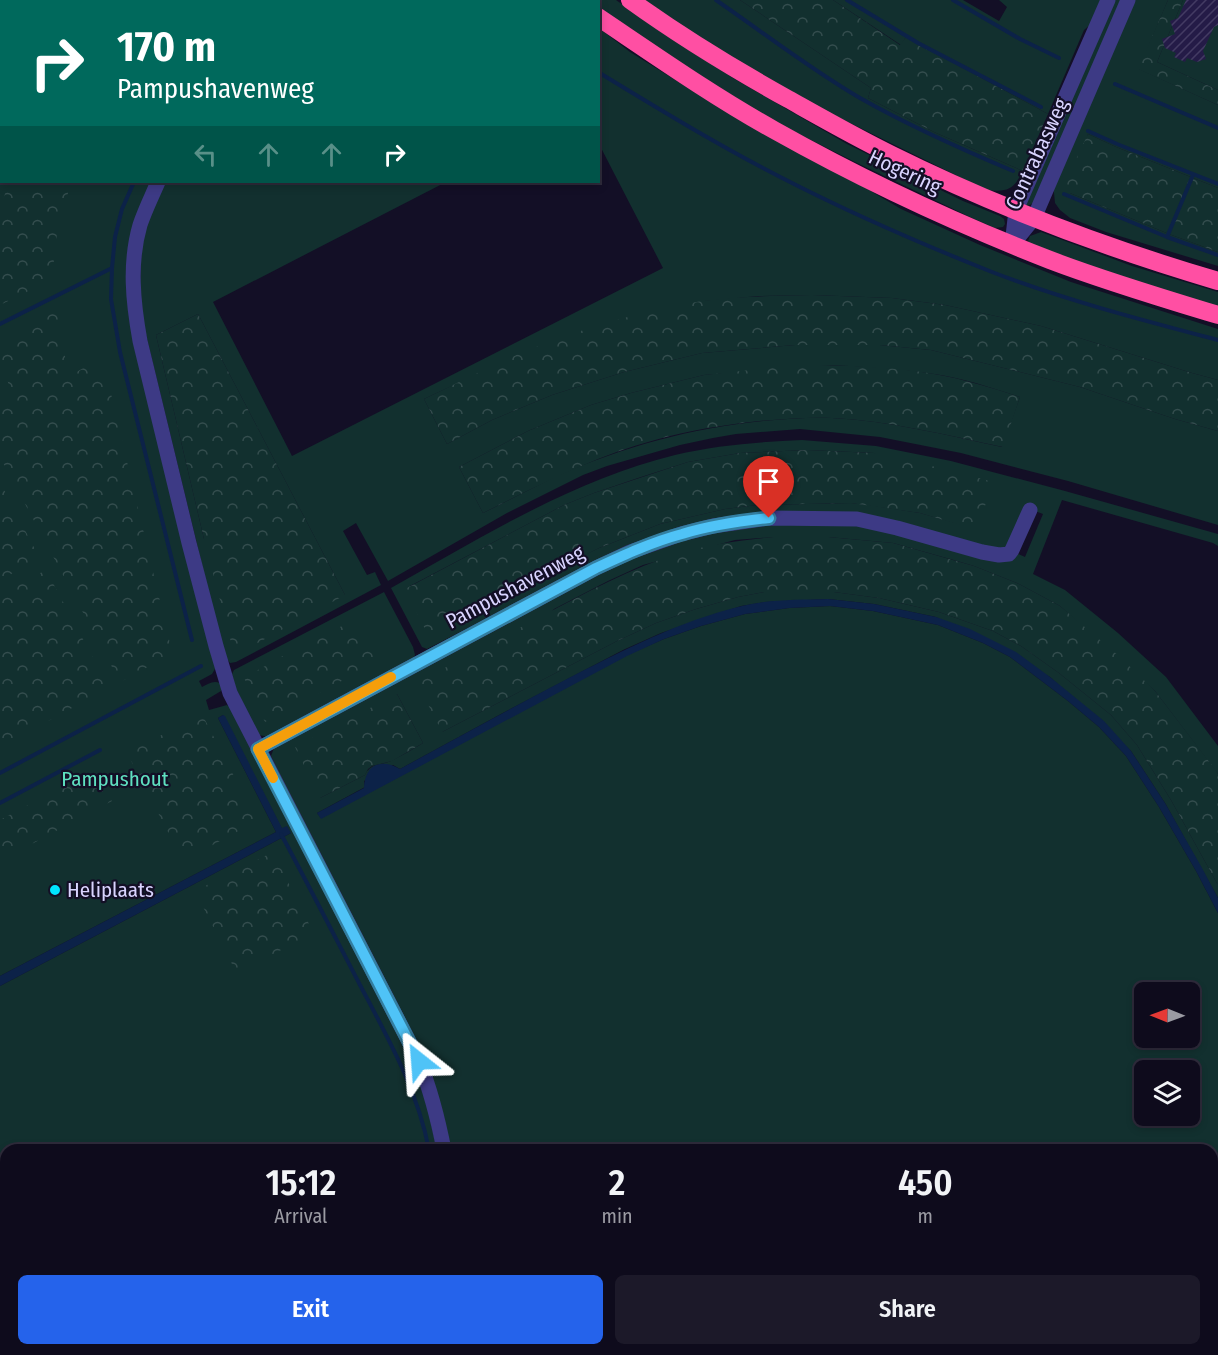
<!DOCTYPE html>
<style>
body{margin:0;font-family:"Fira Sans Condensed",sans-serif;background:#1c1929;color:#f1f3f6;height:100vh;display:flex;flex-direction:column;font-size:22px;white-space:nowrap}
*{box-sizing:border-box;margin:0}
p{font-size:20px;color:#9b9ba3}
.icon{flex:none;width:33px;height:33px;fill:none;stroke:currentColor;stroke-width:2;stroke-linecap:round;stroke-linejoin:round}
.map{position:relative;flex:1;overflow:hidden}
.drawer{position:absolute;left:0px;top:1144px;width:1218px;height:212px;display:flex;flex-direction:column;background:#0e0b1c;border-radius:18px 18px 0 0;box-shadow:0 3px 9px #0003,0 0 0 2px #2e2b3b}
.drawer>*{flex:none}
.banner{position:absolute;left:0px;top:0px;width:600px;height:183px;box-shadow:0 3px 9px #0003,0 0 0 2px #2e2b3b;background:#00695c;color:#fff;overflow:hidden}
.needle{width:39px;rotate:271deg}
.tools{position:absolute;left:1134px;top:982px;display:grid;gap:12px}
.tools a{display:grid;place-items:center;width:66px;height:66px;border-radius:9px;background:#0e0b1c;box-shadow:0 3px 9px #0003,0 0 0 2px #2e2b3b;font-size:30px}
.pin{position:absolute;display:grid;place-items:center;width:51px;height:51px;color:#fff;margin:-62px -26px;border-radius:50% 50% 50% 0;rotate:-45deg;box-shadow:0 0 6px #0007}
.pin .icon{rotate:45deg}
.me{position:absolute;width:66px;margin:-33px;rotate:332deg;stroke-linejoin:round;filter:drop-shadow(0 0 4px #0008)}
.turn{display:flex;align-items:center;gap:21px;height:126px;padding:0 18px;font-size:27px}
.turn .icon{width:78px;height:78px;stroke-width:2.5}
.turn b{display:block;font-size:42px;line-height:51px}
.lanes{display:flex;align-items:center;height:57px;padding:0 18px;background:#0003;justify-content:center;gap:30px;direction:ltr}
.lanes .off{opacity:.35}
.eta{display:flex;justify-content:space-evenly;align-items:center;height:102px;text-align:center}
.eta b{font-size:36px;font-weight:600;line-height:42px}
.button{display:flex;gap:12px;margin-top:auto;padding:12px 18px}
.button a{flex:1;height:69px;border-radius:9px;background:#2563eb;color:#fff;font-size:24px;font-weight:600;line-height:69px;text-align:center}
.button a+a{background:#1c1929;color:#f1f3f6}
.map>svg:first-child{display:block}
.green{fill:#12302f;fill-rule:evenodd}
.forest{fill:url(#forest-crowns)}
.water{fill:#0c2248}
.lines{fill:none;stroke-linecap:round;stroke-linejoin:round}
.stream{stroke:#0c2248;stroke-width:4}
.building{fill:url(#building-hatch)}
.minor{stroke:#3d3a85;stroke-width:15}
.highway{stroke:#ff4fa3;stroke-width:18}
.route-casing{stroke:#337fa1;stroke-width:15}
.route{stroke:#4fc3f7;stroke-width:10}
.slow{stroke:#f59e0b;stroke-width:10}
.poi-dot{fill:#00e5ff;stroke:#130f26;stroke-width:2}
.labels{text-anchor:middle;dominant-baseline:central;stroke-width:4.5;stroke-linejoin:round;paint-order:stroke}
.street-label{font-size:21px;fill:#d9d4ff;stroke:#130f26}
.park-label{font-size:21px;fill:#5fe0c0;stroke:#130f26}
.poi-label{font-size:21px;fill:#d9d4ff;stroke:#130f26;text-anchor:start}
</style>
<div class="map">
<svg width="1218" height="1355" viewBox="0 0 1218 1355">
<defs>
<pattern id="forest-crowns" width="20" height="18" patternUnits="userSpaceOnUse" patternTransform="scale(1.5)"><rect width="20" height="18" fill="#12302f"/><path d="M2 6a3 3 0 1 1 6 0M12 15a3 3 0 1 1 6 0" fill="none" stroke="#344d4e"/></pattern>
<pattern id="building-hatch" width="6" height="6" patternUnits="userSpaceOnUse" patternTransform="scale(1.5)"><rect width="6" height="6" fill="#241b47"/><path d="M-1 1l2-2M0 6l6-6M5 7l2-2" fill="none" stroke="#433b63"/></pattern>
</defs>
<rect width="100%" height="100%" fill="#130f26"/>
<path class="green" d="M0 0H312L311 2H2V182H153L129 262 216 667 212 674 199 681 202 687C208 684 213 680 220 683L222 687 221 691 206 700 209 710 227 705 231 708 403 1041 424 1091 437 1150H6V1216L0 1208V986L291 833 282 829 223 715 218 718 276 832 0 976Z
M324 0H560L562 1 323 2Z
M585 0H616L658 30 733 78 847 144 963 201 1000 216 1004 219 1005 224 1003 227 995 228 970 217 855 162 767 118 599 10 598 2 587 1Z
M637 0H740L871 88 868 98 934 132 1023 171C1013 191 1007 192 986 190L763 80Z
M833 0H963L999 21 1007 7 999 0H1103L1091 24 1084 30 1048 114 906 37 901 45Z
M1115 0H1122L1033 203 1028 206 1026 205V200Z
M1131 0H1168L1139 69 1218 105V188L1116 147 1088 134 1070 193 1169 234 1218 252V266L1106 232 1070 218 1060 210 1055 203 1053 183Z
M1183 0H1218V90L1157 62Z
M599 28 630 52 753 128 834 167 874 193 901 209 980 245 1071 282 1218 329V380L1192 373 1041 326 945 305 892 298 812 295 759 296 705 301 556 341 514 357 424 399 447 444 492 420 552 395 624 372 702 353 795 345H880L931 350 1080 387 1175 419 1218 431V525L1068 481 961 453 880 437 800 429 736 434 713 438 680 445 607 466 583 475 507 513 388 581 356 523 343 531 367 575 375 572 381 585 236 662 230 663 224 655 139 306 142 237 164 182H446L213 302 292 456 663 268 599 144ZM198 314 345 595 204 539 156 335ZM831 365C866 367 900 369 934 374 963 378 992 388 1020 397L1002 447C946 435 890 421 832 418 809 417 786 419 763 421 691 428 623 447 557 476 532 488 508 501 483 513L459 467 528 431 591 405 631 393 704 375Z
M1041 232 1132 266 1218 292V310L1139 285 1029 243 1028 241 1030 236Z
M802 440 876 446 951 461 1065 491 1218 534V546L1213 543 1062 500 1033 574 1065 590 1118 633 1166 677 1218 746V774L1155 691 1060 606 1019 584 974 566 957 561 893 543 828 537H774L735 540 643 565 608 581 554 609 442 732 617 641 656 623 696 609 738 597 764 592H834L879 598 939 612 993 631 1021 646 1059 673 1111 715 1137 745 1171 800 1218 885V898L1165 803 1131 751 1050 677 936 617 874 604 828 599 765 602 741 606 699 620 661 633 623 650 501 714 400 769 393 765 364 781 365 787 317 813 321 818 627 655 664 639 701 626 745 614 789 608 830 606 873 611 938 625 983 643 1010 657 1068 701 1099 727 1126 756 1159 807 1196 871 1218 913V1355H411L412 1350H1212V1150H450L444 1117 271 756 274 748 600 572 660 546 743 525 858 523 1016 553 1025 557 1043 514 1027 508 1006 551 897 524 768 514 595 563 427 649 422 647 391 588C482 537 573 480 675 455 717 445 759 442 802 440ZM807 450 874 453 977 529 920 513 869 505 851 503 757 505 725 509 660 524 599 548 541 576 410 586 564 505 594 493 638 478 688 462 740 453ZM397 694 423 743C413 749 403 755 393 760 382 766 371 762 365 775L320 798ZM1144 993H1190V1038H1144ZM1144 1071H1190V1116H1144Z
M384 592 413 647 415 655 413 658 269 737 259 735 236 689 232 674 234 670Z
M0 1220 6 1228V1350H225L241 1355H0Z
M246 1350H401L400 1355H262Z"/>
<path class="forest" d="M0 0H113L112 2H2L1 99 0 98Z
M740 0H833L900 45 906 37 1048 114 1023 171 934 132 868 98 871 88Z
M1168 0H1183L1157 62 1218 90V105L1138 69Z
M1088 134 1116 147 1218 188V252L1169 234 1070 193 1067 184 1068 176Z
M8 182H72C59 217 54 241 53 279L0 305V213Z
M812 295 892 298 945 305 1041 326 1192 373 1218 380V431L1175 419 1080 387 931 350 880 345H795L702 353 624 372 552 395 492 420 447 444 424 399C454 385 484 369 514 356 574 331 638 311 702 301 738 296 775 296 812 295Z
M51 312H59L62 347 71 375 96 361 103 360 172 652 168 656 120 682 0 457V410L14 402 3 366 0 340Z
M198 314 345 595 241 652 233 650 204 539 156 335Z
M795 365C842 365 888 366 934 374 964 379 992 388 1020 397L1003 447C946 435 890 421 832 418 808 417 783 419 759 421 724 425 689 430 655 440 595 456 539 485 483 513L459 467 528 431 591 405 631 393 704 375Z
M807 450 874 453 958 472 993 482 977 530 920 513 851 503 757 505 725 509 660 524 599 548 428 635 405 589 564 505 594 493 688 462 740 453Z
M0 482 40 559 0 580Z
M774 537H828L893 543 974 566 1019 584 1060 606 1119 656 1155 691 1214 768 1218 774V885L1171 800 1137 745 1111 715 1059 673 1021 646 993 631 939 612 879 598 834 592H764L738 597 696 609 656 623 617 641 442 732 417 683C459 660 501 638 542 616 587 592 631 568 680 553 711 544 742 540 774 537Z
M46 570 109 688 0 747V594Z
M356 619 377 662 265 722 244 678 290 652Z
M397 694 423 743 392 761 372 766 368 769 365 775 320 798 295 747Z
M202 714 257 821 183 861 127 753Z
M97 768 112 801 0 861V820Z
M273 852 314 934 236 972 195 891Z"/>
<path class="water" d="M828 599 874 604 936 617 970 629 1016 652 1050 677 1104 721 1131 751 1165 803 1202 868 1218 898V913L1196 871 1159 807 1126 756 1099 727 1068 701 1010 657 983 643 938 625 873 611 830 606 789 608 745 614 701 626 664 639 627 656 321 819 317 813 364 788C365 764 381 758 400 769 455 739 510 709 565 680 622 651 679 621 742 606 770 599 799 600 828 599Z
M223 715 225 716 282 828 287 826 291 833 0 986V976L276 832 218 718Z"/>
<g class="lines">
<path class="stream" d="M492 0 494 2
M716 0C764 33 810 69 860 98 909 126 961 149 1013 171
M847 0 918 43 1041 107
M953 0 1020 39 1059 58
M282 2 283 0
M598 72C662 111 726 150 792 183 857 216 924 245 992 272 1065 300 1142 320 1218 340
M1115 84 1218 128
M1088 131 1117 144 1218 184
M134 182 122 209 115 237 112 268 111 299 120 352 192 640
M1064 194 1167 237 1218 255
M1167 237 1193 175
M0 324 112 268
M0 773 201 666
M0 803 100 750
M281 834C308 884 334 935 360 985 388 1038 418 1091 429 1150
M0 1179 6 1191
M0 1249 6 1256
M166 1350 181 1355
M296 1350 311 1355
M389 1355 390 1350"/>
</g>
<path class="building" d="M1186 0H1218V25L1214 27 1203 51 1206 59 1197 62 1187 58 1185 62 1174 57 1176 53 1165 48 1162 39 1175 34 1170 21 1178 18Z"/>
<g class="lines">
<path class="minor" d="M314 2 316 0
M158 182C152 196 145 210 140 225 129 263 133 302 140 341L189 543 216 646 230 693 419 1061C431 1091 438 1119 444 1150
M1012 245 1034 218 1128 0
M1012 245 1016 210 1108 0
M258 749 596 568 630 552 681 534 713 526 769 518 857 519 897 528 982 552 999 555 1009 554 1012 550 1030 510
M405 1355 407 1350"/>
<path class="highway" d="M575 0 577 2
M630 0C680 36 734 69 788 99 822 118 857 138 892 155 997 207 1106 248 1218 281
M598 17C656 56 713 96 774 130 863 180 955 223 1050 260 1105 281 1162 298 1218 315"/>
</g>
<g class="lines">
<g class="route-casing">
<path id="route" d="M419 1061 258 749 596 568C624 555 652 542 682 534 711 525 740 521 769 518"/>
</g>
<use href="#route" class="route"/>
<path class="slow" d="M273 778 258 749 391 677"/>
</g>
<circle class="poi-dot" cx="55" cy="890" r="6"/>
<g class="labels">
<g class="street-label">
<text transform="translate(1037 154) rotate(-65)">Contrabasweg</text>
<text transform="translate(905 172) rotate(25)">Hogering</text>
<text transform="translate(515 587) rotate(-28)">Pampushavenweg</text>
</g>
<g class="park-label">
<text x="115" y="779">Pampushout</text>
</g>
<g class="poi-label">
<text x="67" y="890">Heliplaats</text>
</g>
</g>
</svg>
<div class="tools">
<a><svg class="needle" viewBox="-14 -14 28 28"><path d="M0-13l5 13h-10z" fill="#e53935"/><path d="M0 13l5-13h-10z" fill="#9b9ba3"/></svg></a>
<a><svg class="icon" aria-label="layers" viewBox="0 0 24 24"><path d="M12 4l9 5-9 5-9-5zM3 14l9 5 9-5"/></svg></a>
</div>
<div class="pin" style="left:769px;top:518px;background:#d93025"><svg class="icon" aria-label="arrive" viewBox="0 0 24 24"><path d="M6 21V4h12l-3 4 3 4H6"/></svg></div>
<svg class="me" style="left:419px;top:1061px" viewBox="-20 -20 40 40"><path d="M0-17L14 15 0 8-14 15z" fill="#4fc3f7" stroke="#fff" stroke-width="4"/></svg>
<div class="banner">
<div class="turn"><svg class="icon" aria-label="right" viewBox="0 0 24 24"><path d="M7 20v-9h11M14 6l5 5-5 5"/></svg><div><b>170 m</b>Pampushavenweg</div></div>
<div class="lanes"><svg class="icon off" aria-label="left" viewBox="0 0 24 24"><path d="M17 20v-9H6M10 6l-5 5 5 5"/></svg><svg class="icon off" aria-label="ahead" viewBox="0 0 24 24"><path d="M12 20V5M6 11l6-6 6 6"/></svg><svg class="icon off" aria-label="ahead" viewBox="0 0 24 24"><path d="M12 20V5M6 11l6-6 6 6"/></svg><svg class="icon" aria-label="right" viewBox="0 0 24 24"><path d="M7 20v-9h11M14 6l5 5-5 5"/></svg></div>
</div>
<section class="drawer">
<div class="eta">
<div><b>15:12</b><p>Arrival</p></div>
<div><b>2</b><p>min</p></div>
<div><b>450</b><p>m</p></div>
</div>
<div class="button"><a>Exit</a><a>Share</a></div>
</section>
</div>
